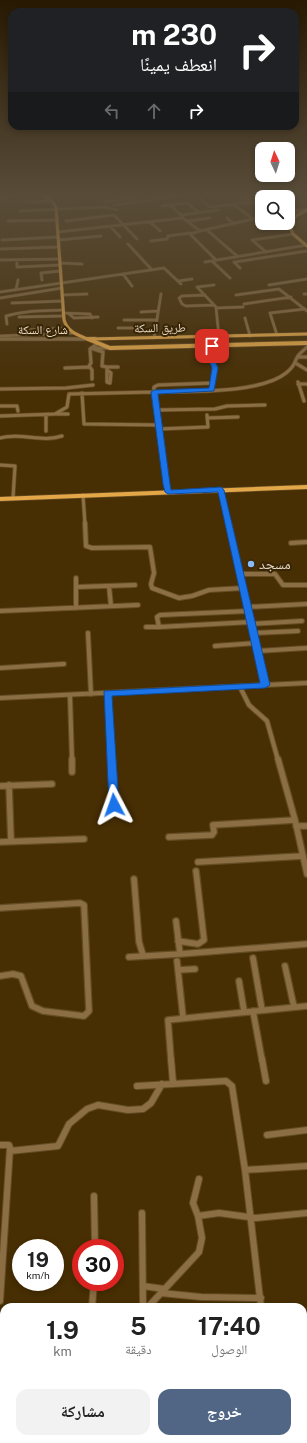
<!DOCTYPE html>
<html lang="ar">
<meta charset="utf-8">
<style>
body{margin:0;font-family:"Public Sans","Noto Naskh Arabic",sans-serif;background:#f2f2f2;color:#222;direction:rtl;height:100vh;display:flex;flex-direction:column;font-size:15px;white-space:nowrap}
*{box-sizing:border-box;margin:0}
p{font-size:13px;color:#767676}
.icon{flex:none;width:22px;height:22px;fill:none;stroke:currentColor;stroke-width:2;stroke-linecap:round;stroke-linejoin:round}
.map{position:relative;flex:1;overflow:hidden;direction:ltr}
.drawer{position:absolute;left:0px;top:1303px;width:307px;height:140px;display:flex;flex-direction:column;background:#fff;border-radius:12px 12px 0 0;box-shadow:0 2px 6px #0003;direction:rtl}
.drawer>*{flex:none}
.hud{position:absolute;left:8px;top:8px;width:291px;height:122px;border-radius:12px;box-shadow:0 2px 6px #0003;direction:rtl;background:#202124;color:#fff;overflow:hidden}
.needle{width:26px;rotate:356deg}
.tools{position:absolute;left:255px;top:142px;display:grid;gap:8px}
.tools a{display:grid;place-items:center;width:40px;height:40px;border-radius:8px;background:#fff;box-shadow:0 2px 6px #0003;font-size:20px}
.speed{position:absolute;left:12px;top:1239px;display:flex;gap:8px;font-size:20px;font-weight:700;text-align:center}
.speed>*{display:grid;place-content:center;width:52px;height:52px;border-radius:50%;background:#fff;box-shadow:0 2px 6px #0003;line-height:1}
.speed small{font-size:10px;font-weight:400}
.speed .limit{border:6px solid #d22;background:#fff;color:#111}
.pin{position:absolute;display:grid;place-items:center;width:34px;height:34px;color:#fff;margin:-17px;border-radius:8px;box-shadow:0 2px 6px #0006}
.me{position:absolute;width:44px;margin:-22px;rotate:356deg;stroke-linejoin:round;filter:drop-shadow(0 0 3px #0008)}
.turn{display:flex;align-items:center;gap:14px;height:84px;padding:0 16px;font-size:18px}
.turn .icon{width:52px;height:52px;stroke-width:2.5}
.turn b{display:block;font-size:28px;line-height:34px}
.lanes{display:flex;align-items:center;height:38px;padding:0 16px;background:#0003;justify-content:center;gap:20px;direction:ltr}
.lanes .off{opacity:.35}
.eta{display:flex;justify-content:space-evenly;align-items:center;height:68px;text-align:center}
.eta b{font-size:24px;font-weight:700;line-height:28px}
.cta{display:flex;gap:8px;margin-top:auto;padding:8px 16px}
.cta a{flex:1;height:46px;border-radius:12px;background:#506684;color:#fff;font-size:16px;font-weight:700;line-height:46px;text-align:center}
.cta a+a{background:#f2f2f2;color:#222}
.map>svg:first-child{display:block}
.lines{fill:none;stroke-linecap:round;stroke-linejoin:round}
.minor-far4-casing{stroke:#644c25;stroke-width:3.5}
.minor-far3-casing{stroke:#644c25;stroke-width:4.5}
.minor-far2-casing{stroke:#644c25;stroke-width:6}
.minor-far1-casing{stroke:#644c25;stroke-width:8}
.minor-casing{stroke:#644c25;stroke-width:8}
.major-far2-casing{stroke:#644c25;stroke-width:4}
.major-far1-casing{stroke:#644c25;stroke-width:5.5}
.major-casing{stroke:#644c25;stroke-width:10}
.minor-far4{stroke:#8c6e44;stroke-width:2.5}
.minor-far3{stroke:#8c6e44;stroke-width:3}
.minor-far2{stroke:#8c6e44;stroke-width:4}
.minor-far1{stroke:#8c6e44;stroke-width:5.5}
.minor{stroke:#8c6e44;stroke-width:6}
.major-far2{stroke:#e4a748;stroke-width:3}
.major-far1{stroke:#e4a748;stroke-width:4}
.major{stroke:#e4a748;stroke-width:8}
.route{fill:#1a73e8;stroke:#114b97}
.poi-dot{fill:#88bafc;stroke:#382506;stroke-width:1.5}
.labels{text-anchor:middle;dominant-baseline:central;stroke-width:4;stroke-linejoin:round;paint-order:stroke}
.far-street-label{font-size:12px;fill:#e6d7c2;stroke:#382506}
.poi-label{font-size:14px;fill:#e6d7c2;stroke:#382506;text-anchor:start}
</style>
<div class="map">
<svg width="307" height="1443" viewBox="0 0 307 1443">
<rect width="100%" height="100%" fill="#472e03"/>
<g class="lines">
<g class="minor-far4-casing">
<path id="minor-far4" d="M197 195 210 207 262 201
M237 195 241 199 257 198 262 201
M277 195 280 197
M304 195 307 197
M0 199 18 195
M26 202 52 201
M105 202 139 197
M288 203 298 211
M114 205 186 195
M170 205 183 217
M234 205 253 219
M162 206 187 203 198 212
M20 211 106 207 117 210
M288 213 307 209
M181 215 219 210
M227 218 234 224
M8 221 57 220
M66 221 114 215 137 239
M188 221 210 218
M150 222 160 231
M110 226 120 237
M262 228 269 226 268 223
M207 230 237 256
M200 231 190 234 215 259
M58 232 183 218 200 231 262 217
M2 240 58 237
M59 240 101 236
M151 241 167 239 168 236 190 233
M128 244 152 270
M0 249 59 247
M266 252 252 240 293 234
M0 260 60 259
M212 261 230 278
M205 262 307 245
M234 262 240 268
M235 262 307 251
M17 263V267L60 265
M60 263 82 264
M123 274 132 286
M42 280 41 273 61 271
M179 281 192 279
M214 285 197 287 216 307 219 337
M269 285 307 279
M16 290 18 280
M0 292 164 268 181 284
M304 294H307
M62 295 87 294
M205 295 182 296 179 298 182 304 186 306 214 305
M236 295 279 289 307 311
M0 298 62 288
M12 303 63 301
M244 304 291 297
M216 308 243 307
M141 312 158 311
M63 313 90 314 92 318
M69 314 74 318 98 317
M19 317 63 316
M245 318 250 336
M124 320H157
M7 324 6 316C25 310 44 311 63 310
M118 328H139L140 331H155
M27 330 68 328
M277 335 270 313 305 309
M0 336 73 333
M154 338 161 294
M0 339H85"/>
</g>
<g class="minor-far3-casing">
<path id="minor-far3" d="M0 339H85
M212 346 211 358 215 368 212 386
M91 348 103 352 102 366 107 367V370
M94 348H108
M298 357H307
M297 364 307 370
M107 367H118
M65 368 89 367
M107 370 111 373 110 383 107 382Z
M92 379V370L89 366 91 363 90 349 97 344
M298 382 304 401
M298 384H307
M0 389 66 388 93 385
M82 393 84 424 159 425
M0 406H17L18 411
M157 410 215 409 227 406 265 405
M57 414H68
M46 415V431
M0 416 55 414 67 407 69 394 154 392V387L158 385 213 383
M207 418 238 417
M159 429 208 427 207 415
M0 438C21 432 41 443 62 436
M0 465 15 466 13 498
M221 489 229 524
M168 492 154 392C188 391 260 394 286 373 296 365 293 364 298 356 300 353 304 350 307 347
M83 495 85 524"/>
</g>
<g class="minor-far2-casing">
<path id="minor-far2" d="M85 523 86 546 92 548 150 547 154 573 151 584 152 588 179 598 192 596 209 590 244 588
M229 523 265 685
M291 543 307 542
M241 574H275L283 585H307
M76 578V608
M109 586 111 606
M76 587 135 585
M248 607 307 604
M0 611 138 605
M249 611 160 615 157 617 159 627 251 622
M251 624 302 621
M146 627H159
M88 633 91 694
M254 633 298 631
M215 646 256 643
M258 651 307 648
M0 668 64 664
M240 687 249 705 267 721 278 760
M108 694 112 760
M70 696 72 760
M0 698 307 683"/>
</g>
<g class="minor-far1-casing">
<path id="minor-far1" d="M72 759V772
M112 759 114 805
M278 759 295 820 307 874
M9 785 11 841
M0 786 52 784
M296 826H307
M169 837 212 835 214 832 213 825 295 820
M0 842 84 839
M198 862 303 856
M134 879 139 942 143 955
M0 908 80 903 84 905 89 1011 84 1016 43 1011 32 1006 21 976 13 974 0 976
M176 921 180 954 307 944
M178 941 198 944 204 940 196 871
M129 957 180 954
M253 958 262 1010
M177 961 183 1017
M285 966 294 1007
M178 970 195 969
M239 981 244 1011
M253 1011 262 1060
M171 1060 168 1020 307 1006"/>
</g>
<g class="minor-casing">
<path id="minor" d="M171 1059 173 1083
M262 1059 266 1081
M137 1086 226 1081 232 1086 245 1170 261 1307
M267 1135 307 1130
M0 1145H9L10 1148 0 1301
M10 1151 58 1146 69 1124 87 1109 98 1105 128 1110 143 1109 151 1103 162 1084
M245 1170 307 1166
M94 1196 95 1248
M142 1213 143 1307
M198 1216 193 1203 199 1179
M143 1286 164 1289
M161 1293 199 1252 202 1238 198 1216 219 1213 256 1218 307 1213
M92 1307 94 1282
M148 1307 161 1293 201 1297 261 1298
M303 1329 307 1330
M18 1443 21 1439
M120 1443 122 1439
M184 1443 186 1439"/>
</g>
<g class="major-far2-casing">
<path id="major-far2" d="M43 195 52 201 56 207 64 320C68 333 79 335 90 340
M307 210 296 216 290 226 293 234 307 246
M90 339 307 334"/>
</g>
<g class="major-far1-casing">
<path id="major-far1" d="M88 339 110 348 307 343
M90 339H95
M0 499 307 487"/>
</g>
<g class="major-casing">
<path id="major" d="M0 1365 4 1366
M303 1418 307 1419"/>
</g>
<use href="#minor-far4" class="minor-far4"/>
<use href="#minor-far3" class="minor-far3"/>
<use href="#minor-far2" class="minor-far2"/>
<use href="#minor-far1" class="minor-far1"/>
<use href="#minor" class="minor"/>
<use href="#major-far2" class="major-far2"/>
<use href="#major-far1" class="major-far1"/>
<use href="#major" class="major"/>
</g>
<linearGradient id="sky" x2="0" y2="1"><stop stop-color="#271902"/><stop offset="0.49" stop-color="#584c39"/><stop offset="1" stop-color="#584c39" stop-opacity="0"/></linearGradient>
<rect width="307" height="397" fill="url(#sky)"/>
<path class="route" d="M212 344 215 346 214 358 218 368 214 391 158 394 170 484 171 490 221 487 224 490 270 685 265 688 112 696 119 805 114 809 109 805 104 691 260 683 218 492 168 494 165 492 163 484 151 392 154 390 209 388 212 368 208 358 209 346Z"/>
<circle class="poi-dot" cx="251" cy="564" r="4"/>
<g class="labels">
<g class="far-street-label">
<text transform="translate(160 328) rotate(-1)">طريق السكة</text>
<text x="43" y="330">شارع السكة</text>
</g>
<g class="poi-label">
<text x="259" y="564">مسجد</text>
</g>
</g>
</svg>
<div class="tools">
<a><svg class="needle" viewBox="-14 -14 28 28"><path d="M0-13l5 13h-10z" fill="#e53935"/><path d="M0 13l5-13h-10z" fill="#767676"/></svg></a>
<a><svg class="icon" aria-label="search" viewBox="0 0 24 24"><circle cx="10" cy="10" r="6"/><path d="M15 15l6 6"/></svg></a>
</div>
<div class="speed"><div>19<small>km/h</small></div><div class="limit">30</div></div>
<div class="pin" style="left:212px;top:346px;background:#d93025"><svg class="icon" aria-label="arrive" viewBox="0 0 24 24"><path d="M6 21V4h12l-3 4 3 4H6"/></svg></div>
<svg class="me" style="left:114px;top:805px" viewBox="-20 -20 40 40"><path d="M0-17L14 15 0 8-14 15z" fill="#1a73e8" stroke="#fff" stroke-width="4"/></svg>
<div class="hud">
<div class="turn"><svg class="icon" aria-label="right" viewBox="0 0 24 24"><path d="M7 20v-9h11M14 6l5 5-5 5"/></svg><div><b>230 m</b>انعطف يمينًا</div></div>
<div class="lanes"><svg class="icon off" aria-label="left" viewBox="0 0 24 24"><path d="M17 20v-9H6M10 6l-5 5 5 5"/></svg><svg class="icon off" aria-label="ahead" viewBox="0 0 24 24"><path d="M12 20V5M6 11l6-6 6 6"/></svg><svg class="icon" aria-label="right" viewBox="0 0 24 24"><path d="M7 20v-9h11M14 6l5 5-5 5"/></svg></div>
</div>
<section class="drawer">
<div class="eta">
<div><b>17:40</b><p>الوصول</p></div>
<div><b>5</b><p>دقيقة</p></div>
<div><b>1.9</b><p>km</p></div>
</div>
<div class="cta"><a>خروج</a><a>مشاركة</a></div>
</section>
</div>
